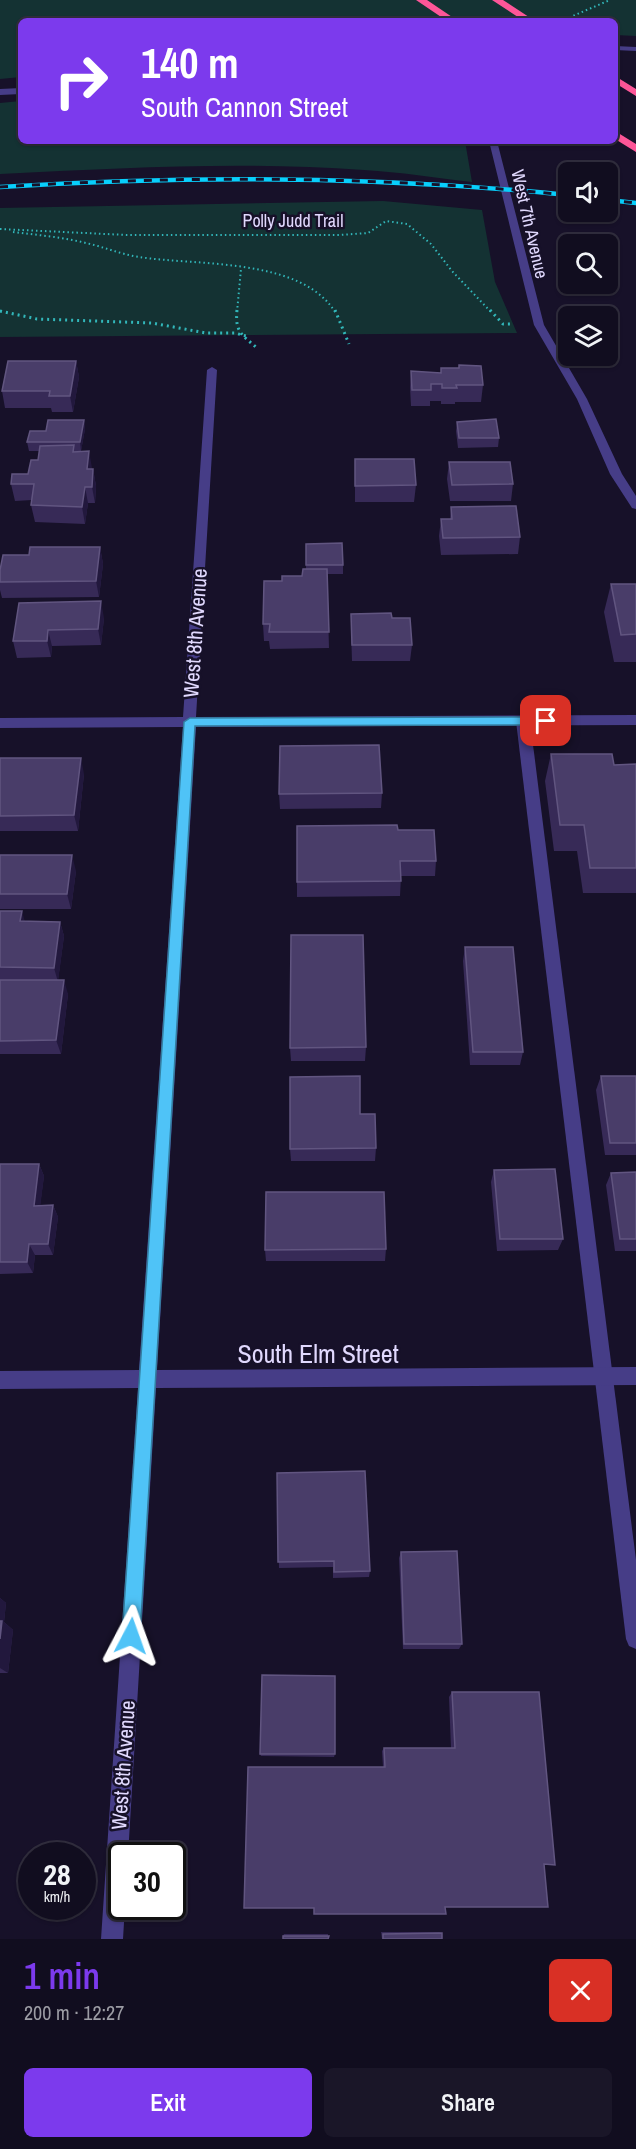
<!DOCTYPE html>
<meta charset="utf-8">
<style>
body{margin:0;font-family:"Archivo Narrow",sans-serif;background:#1a1628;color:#f1f3f6;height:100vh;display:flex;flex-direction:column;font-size:22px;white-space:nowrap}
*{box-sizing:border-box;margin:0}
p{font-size:20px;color:#9c9ca4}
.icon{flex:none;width:33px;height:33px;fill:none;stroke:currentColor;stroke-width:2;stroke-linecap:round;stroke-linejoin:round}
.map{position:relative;height:1939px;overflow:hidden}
.panel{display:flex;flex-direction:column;background:#110d1f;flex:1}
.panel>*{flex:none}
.banner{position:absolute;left:18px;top:18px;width:600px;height:126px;border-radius:9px;box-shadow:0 2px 4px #0004,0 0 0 2px #302d3d;background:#7c3aed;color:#fff;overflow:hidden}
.tools{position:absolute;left:558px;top:162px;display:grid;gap:12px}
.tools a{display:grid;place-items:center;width:60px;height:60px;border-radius:9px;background:#110d1f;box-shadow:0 2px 4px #0004,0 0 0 2px #302d3d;font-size:30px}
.speed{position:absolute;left:18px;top:1842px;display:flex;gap:12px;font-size:30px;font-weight:700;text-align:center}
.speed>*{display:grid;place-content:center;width:78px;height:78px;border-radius:50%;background:#110d1f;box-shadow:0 2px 4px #0004,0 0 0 2px #302d3d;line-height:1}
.speed small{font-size:15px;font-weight:400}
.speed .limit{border:3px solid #111;border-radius:9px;background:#fff;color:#111}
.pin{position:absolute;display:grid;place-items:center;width:51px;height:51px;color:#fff;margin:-26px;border-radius:12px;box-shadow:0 3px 9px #0006}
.me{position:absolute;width:66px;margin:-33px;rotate:4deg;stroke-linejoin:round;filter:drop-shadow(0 0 4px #0008)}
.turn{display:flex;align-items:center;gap:21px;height:126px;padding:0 24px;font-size:27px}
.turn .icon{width:78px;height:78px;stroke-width:2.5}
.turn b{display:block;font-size:42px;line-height:51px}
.round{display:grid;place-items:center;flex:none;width:63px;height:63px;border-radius:9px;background:#1a1628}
.headline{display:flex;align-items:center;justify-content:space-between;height:102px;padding:0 24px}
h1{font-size:36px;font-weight:600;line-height:45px;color:#7c3aed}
.cta{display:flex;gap:12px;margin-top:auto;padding:12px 24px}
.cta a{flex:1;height:69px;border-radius:9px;background:#7c3aed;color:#fff;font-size:24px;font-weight:600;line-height:69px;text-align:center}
.cta a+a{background:#1a1628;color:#f1f3f6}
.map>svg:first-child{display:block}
.green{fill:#143233}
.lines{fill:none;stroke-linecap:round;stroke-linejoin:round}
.path-far1{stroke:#32b7ba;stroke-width:2;stroke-dasharray:1.5 3;stroke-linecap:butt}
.path{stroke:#32b7ba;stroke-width:3;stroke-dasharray:2 4;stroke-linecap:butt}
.service{fill:#463d87;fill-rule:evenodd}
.minor{fill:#463d87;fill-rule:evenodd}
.tertiary{fill:#463d87;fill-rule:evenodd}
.motorway{fill:#fd5698;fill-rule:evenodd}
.rail-casing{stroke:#08cffc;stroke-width:4.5}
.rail{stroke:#171129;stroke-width:3;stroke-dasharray:8;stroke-linecap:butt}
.wall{fill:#372a57}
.shaded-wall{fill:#22183d}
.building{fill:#493d69;stroke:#615580;stroke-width:1.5}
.route{fill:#4fc3f7;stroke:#337fa1;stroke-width:1.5}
.labels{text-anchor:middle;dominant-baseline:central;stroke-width:5;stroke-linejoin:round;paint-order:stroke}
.far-street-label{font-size:18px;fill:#e1d9fe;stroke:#171129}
.street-label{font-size:21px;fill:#e1d9fe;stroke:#171129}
.near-street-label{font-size:26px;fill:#e1d9fe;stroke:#171129}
</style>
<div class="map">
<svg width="636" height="1939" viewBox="0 0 636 1939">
<rect width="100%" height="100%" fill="#171129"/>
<path class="green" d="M0 0H636V36L615 35V21H21V77L0 79Z
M21 101V141H465L472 182C436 178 400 172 364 170 243 161 121 168 0 174V103Z
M383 201 482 210 495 282 517 333 0 337V208Z"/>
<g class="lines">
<path class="path-far1" d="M561 21 610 0
M0 229 127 235H339L368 233 386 221 407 224 431 244 452 271 491 312
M13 232C37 235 62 237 86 243 104 247 120 254 139 257 196 266 301 257 335 312
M0 311 3 312
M237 312 241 269"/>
<path class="path" d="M237 310C235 332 241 334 257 348
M335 310 349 344
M490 310 503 324H511
M0 311 37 319 152 323 206 333H235L246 336"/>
<path class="service" d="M523 716 530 721 636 1560V1649L629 1646 626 1639 516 721Z"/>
<path class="minor" d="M489 141H497L544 325 587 399 622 474 636 496V509L632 508 610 474 577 399 534 325Z
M212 367 217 370 196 717 636 715V725L196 727 157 1370 636 1367V1385L156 1388 128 1856H122V1906H125L123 1939H101L138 1388 0 1389V1371L139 1370 183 727 0 728V718L183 717 207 370Z"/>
<path class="tertiary" d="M615 46 636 47V51L615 50Z
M21 88V94L0 95V89Z"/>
<path class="motorway" d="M416 0H427L458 21H447Z
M492 0H503L535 21H524Z
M615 76 636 89V96L615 83Z
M615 131 636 144V152L615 139Z"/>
<g class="rail-casing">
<path id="rail" d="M0 187C190 175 378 176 568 195
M608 200 636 203"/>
</g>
<use href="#rail" class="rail"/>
</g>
<path class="wall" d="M76 361 79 377 73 412H52L51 408H5L2 391Z
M459 365 483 385 481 402H455V404H441V401H430V406H411L410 387 411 371 440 373 459 368Z
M84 420 85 429 81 451 75 452 92 469H93L96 486 95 503H88L85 524 35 522 31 505 32 500 15 501 11 484 28 474 38 460 39 451H29L27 442 46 431Z
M457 422 499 438 498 447 458 448 456 431Z
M355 459 416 485 414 502H355Z
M449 462 513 484 511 501H450L447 479Z
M451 507 520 537 518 554 441 555 439 536 441 519H450Z
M306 544 343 565V574H327L329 648 270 649 269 641H264L263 624 282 581 302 576 306 569Z
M100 547 103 564 99 597 2 598 0 590V570L29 555Z
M611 584H636V662H614L604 612Z
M19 603 104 618 101 645 52 646 51 657 17 658 13 641Z
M351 614 392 618 412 645 410 661H352L351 630Z
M551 754 614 765 636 764V893H583L577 851H554L545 781Z
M0 758 84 774 78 831H0Z
M382 793 381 808 280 809 279 794Z
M398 830 436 861 435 876H401L400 896 297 897V882Z
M0 855 76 871 71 909H0Z
M0 911 25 921 60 922 64 936 58 980 68 994 61 1054H0Z
M465 947 523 1052 520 1065H470L463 961Z
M366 1047 365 1061H291L290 1048Z
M601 1076H636V1155H605L596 1090Z
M360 1114 376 1148 375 1161H291L290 1149Z
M0 1164H39L44 1176 40 1205H53L58 1217 53 1255H35L33 1273 0 1274Z
M494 1170 563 1239 558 1250 497 1251 491 1182Z
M636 1172V1251H615L606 1185 611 1173Z
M386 1249 385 1261H266L265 1250Z
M277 1473 370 1571 369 1577 333 1578V1567L279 1568Z
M401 1552 462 1644 459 1649H403L399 1558Z
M0 1598 6 1603 4 1622 13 1630 8 1673H0Z
M452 1692 555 1865H544L383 1767 382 1751 384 1748H451L449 1697Z
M260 1754H335L334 1757 261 1756Z
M381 1932H439L442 1933V1939H382Z
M284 1934H328V1939L283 1936Z"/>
<path class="shaded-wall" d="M76 361 79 377 73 412 70 396Z
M84 420 85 429 81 451 80 442Z
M89 451 92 468 89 486 87 469Z
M93 469 96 486 95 503 92 487Z
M85 487 88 503 85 524 82 507Z
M100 547 103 564 99 597 96 581Z
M101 601 104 618 101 645 98 629Z
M48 630 52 646 51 657 47 641Z
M81 758 84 774 78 831 74 815Z
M72 855 76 871 71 909 67 894Z
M22 911 26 926 20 921Z
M60 922 64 936 58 982 54 968Z
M64 980 68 994 61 1054 56 1040Z
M39 1164 44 1176 39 1217 34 1206Z
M53 1205 58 1217 53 1255 48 1244Z
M29 1244 35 1255 33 1273 27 1262Z
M0 1598 6 1603 4 1622 13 1630 8 1673 0 1668Z"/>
<path class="building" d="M8 361H76L70 396H49L50 391H2Z
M459 365 481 366 483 385H456L457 388H442V384H431V390H412L411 371 441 373V368H459Z
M496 419 499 438H459L457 422Z
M48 420H84L80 442H27L30 431H46Z
M74 445 73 452 89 451 87 469H93L92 487H85L82 507 31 505 34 484H11L12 474H28L31 460H38L40 446Z
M355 459H414L416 485 355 486Z
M449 462H510L513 484 452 485Z
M516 506 520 537 443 538 441 519H452L451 507Z
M342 543 343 565H306V544Z
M30 547H100L96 581 0 582V570L3 555H29Z
M303 569H327L329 632H269L270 624H263L264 581H282V576H302Z
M611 584H636V634L621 635Z
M101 601 98 629 48 630 47 641H13L19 603Z
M391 613 392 618H410L412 645H352L351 614Z
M379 745 382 793 279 794 280 746Z
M551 754H612L614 765 636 764V868H590L584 825H560Z
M0 758H81L74 815 0 816Z
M397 825 398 830H434L436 861H400L401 881 297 882V826Z
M0 855H72L67 894H0Z
M0 911H22L20 921 60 922 54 968 0 967Z
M291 935H363L366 1047 290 1048Z
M465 947H513L523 1052H473Z
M0 980H64L56 1040 0 1041Z
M360 1076V1114H375L376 1148 290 1149V1077Z
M601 1076H636V1143H610Z
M0 1164H39L34 1206 53 1205 48 1244H29L27 1262H0Z
M555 1169 563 1239H500L494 1170Z
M636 1172V1239H620L611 1173Z
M266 1192H384L386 1249 265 1250Z
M365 1471 370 1571 334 1572V1561L278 1562 277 1473Z
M457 1551 462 1644H404L401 1552Z
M0 1621H2L0 1639Z
M262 1675 335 1676V1754H260Z
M452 1692H539L555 1865 544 1864 548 1907H445L446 1914H314V1908H244L248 1767H385L384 1748H455Z
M442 1933V1939H383V1934Z
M283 1936H329L328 1939H283Z"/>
<path class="route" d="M546 717 552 721 546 725 195 726 140 1636 137 1642 131 1645 124 1642 122 1636 184 722 190 718Z"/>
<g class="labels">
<g class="far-street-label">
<text x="293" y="220">Polly Judd Trail</text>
<text transform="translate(530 224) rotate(77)">West 7th Avenue</text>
</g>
<g class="street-label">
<text transform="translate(195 633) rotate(-86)">West 8th Avenue</text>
<text transform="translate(123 1765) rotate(-86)">West 8th Avenue</text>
</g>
<g class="near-street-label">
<text x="318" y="1353">South Elm Street</text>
</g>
</g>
</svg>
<div class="tools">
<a><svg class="icon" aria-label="sound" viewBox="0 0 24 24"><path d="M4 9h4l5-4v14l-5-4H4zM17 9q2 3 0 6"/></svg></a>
<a><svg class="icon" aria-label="search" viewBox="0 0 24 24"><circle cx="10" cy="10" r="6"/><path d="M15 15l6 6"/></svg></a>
<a><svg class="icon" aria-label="layers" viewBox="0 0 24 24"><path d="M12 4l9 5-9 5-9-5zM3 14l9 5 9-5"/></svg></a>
</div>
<div class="speed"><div>28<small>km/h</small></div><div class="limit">30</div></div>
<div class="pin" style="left:546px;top:721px;background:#d93025"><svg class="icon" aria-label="arrive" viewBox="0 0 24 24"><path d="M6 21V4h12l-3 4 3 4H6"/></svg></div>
<svg class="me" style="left:131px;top:1636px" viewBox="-20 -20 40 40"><path d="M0-17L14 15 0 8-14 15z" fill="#4fc3f7" stroke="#fff" stroke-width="4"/></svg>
<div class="banner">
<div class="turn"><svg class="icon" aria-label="right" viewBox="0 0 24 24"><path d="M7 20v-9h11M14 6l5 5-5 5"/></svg><div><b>140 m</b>South Cannon Street</div></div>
</div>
</div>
<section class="panel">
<div class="headline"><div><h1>1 min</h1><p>200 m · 12:27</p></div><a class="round" style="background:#d93025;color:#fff"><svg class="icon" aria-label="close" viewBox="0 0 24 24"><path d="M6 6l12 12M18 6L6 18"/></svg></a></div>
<div class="cta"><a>Exit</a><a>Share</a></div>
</section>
